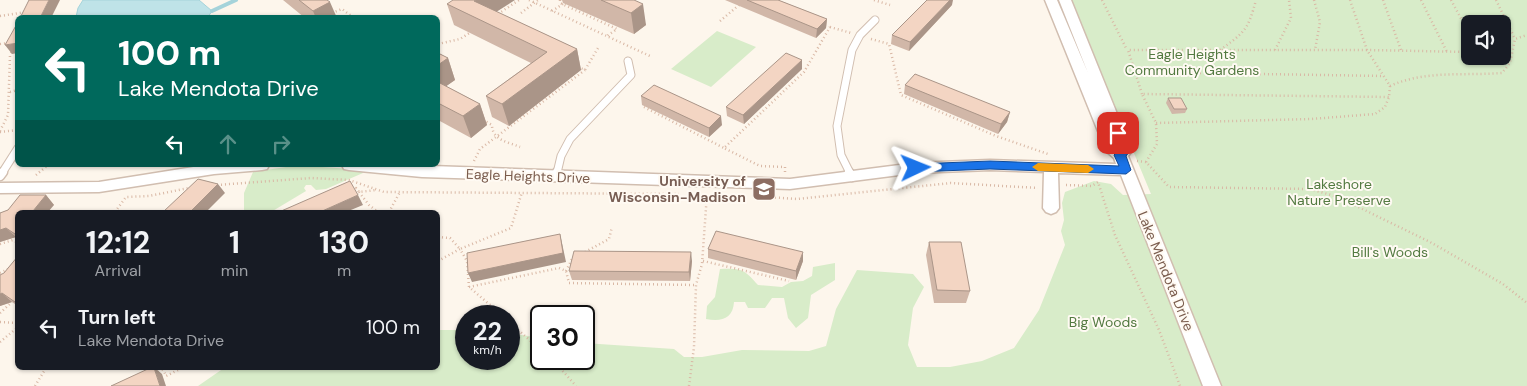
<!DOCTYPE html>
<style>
body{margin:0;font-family:"DM Sans",sans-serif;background:#242831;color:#f1f3f6;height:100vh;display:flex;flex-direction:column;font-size:19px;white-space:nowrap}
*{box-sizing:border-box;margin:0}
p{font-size:16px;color:#9ea1a6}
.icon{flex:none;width:28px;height:28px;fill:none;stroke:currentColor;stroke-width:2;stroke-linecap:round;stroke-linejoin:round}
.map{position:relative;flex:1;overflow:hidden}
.drawer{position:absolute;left:15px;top:210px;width:425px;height:160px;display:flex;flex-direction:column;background:#171b24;border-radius:8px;box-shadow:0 1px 4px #0004}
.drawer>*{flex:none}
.top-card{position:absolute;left:15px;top:15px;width:425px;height:152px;border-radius:8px;box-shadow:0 1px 4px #0004;background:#00695c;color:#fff;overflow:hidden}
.buttons{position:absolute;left:1461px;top:15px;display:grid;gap:10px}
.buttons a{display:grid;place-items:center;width:50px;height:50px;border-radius:8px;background:#171b24;box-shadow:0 1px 4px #0004;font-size:25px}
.speed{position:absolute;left:455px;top:305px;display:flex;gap:10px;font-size:25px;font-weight:700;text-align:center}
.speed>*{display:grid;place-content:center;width:65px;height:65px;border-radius:50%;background:#171b24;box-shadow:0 1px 4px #0004;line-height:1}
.speed small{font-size:12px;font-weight:400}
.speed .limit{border:2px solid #111;border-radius:8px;background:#fff;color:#111}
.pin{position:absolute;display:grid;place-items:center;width:42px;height:42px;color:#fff;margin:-21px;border-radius:10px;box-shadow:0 2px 8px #0006}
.me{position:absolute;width:55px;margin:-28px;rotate:88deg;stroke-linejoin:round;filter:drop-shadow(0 0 4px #0008)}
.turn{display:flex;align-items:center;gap:18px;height:105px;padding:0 20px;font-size:22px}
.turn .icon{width:65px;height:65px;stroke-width:2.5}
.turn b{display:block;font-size:35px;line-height:42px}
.lanes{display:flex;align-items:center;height:48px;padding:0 20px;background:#0003;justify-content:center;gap:25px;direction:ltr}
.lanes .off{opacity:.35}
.eta{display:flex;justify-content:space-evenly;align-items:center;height:85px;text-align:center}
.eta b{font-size:30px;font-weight:700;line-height:35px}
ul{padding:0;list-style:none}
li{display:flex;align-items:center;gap:15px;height:65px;padding:0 20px}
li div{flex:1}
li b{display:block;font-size:19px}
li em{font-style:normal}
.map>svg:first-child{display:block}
.green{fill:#d8ecc9;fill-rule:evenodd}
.water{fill:#bfe3e8;stroke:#a5d3da}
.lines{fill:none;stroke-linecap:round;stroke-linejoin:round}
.stream{stroke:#a5d3da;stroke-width:4}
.lane-far1-casing{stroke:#d1beb0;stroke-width:9}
.lane-casing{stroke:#d1beb0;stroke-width:11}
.street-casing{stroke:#d1beb0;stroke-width:3}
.path{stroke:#d9b8a5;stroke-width:2.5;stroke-dasharray:1 3;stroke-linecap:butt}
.lane-far1{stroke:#fff;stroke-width:7}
.lane{stroke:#fff;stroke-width:8}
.street{fill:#fff;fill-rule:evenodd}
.wall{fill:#d1b7a8}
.shaded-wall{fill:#aa9588}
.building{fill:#f3d5c3;stroke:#aa9588}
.route{fill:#1a73e8;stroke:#114b97}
.slow{fill:#f59e0b}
.labels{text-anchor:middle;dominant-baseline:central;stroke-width:4;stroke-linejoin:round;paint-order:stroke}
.park-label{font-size:14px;fill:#537a41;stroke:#fffaf3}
.street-label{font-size:14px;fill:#7a5c4d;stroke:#fffaf3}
.education-label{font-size:14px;font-weight:bold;fill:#785e54;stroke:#fffaf3;text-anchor:end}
</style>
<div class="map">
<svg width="1527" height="386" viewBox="0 0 1527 386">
<rect width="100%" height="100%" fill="#fdf6ec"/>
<path class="green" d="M1070 0H1527V386H198L224 368H438V330H466V359H509V333L541 338V359H584V343L674 349 684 357H702L742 350 809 351 826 346 836 309 857 270 913 274 924 287 913 308 908 345 917 367H950L982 361 1014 348 1039 310 1065 245 1061 231 1064 220 1062 203 1065 192 1094 181 1111 184 1123 195 1151 194ZM1470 24H1502V56H1470Z
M717 31 756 47 711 87 671 69Z
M308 166 365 170 363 173 326 189 316 190 311 185H306L304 188 306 191 271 212H244V193L253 172 286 167Z
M835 263V280L811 295 808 318 796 328 788 318 784 298H772L765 308H748L745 302H734C733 319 721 322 706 319L707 306 715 297 720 269C741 268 744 269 758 285L782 287 791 282 803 281 812 276 813 267Z"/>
<path class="water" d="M83 0H199L212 11 208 17H76L78 8Z"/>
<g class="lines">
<path class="stream" d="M212 11 236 0"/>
<g class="lane-far1-casing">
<path id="lane-far1" d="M2 173 18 148
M557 173 561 156 570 139 631 75 628 61
M850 173 841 155 837 126 852 50 860 35 875 20"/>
</g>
<g class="lane-casing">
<path id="lane" d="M849 172 852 177
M0 176 3 172
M556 176 557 172"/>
</g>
<g class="street-casing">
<path id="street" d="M1045 0H1057L1088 73 1059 0H1071L1132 151 1128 156 1221 386H1203L1121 175 1058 173 1059 208 1056 212 1051 214 1046 212 1043 208 1044 172 990 170 915 173 790 189 422 177 349 170 344 169 342 165H403L790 179 915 163 990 160 1116 164 1114 158 1106 151Z
M206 165H269L267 169 262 170 214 174 99 192 0 193V183L99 182Z"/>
</g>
<path class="path" d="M529 0 652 57
M560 0V3L617 29 607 36
M874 0 890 5
M1102 0 1127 50
M1314 0 1320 22 1315 50
M1350 0 1367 50 1470 52
M1383 0 1401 50
M1421 0 1447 52
M1451 0 1470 35
M1496 0 1515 39
M552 11 563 4
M332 13 342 9 354 18
M521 13 538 0
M498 14 519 0
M0 16 26 12
M720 21 745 0
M830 27 851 33
M871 39 889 44 901 95 996 136 1048 154
M0 44 8 43
M438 44 460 39 471 32
M1220 50C1245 32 1248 30 1256 0
M1275 50 1291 18 1289 0
M1502 52 1512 51
M578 67 585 70 598 48
M1136 72 1384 76
M1390 86C1425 70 1464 76 1502 73L1510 63 1515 39 1527 35
M10 92 18 90
M1142 94 1128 50H1367L1390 86 1389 97 1385 107 1375 114 1311 119 1156 123
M644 107 724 148
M483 120 492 125C492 140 508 142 520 147
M0 131 8 115 10 55 12 51
M0 132 18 130
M474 161 480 149 585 70
M1137 161 1146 162 1169 187 1310 189 1338 197 1430 242 1503 284 1527 303
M1146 162 1157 144 1156 123 1142 94 1389 97
M785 172V167L760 166 724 148 804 72 830 27
M36 175 47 166 59 165
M217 185 311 178 349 180 384 192 679 194
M1066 185 1092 186 1098 182 1115 235 1159 330 1180 386
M352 190 356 188 359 192 376 190
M359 192 369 205 378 212
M767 197 797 199 951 183 1038 188
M115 212 126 197 149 196 189 188
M389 212 400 192
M438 237 450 238 460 249 511 228 522 192
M0 244 13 240 18 243
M585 252 609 239 612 227
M438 261 460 249 467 261 469 287 503 316
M703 261 789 281
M566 271 572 259
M0 273 10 268
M469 287 559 268 566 271 569 283 696 285
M0 313 12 302
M0 322 18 323
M509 322 541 350
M0 342 18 327
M552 359 576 386
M163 369 166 376 182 368
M158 372 163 369
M35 386 46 368
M689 386 694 347 696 285 702 264 707 194"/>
<use href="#lane-far1" class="lane-far1"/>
<use href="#lane" class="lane"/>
<use href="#street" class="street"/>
</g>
<path class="wall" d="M283 0H327L337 18H305Z
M562 0H634L646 25 634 34 563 3Z
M725 0H778L827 19 826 28 816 38Z
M447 4 497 12 577 49 581 70 509 126 492 117 486 96 531 63 454 25Z
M952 5 909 51 891 44 892 35Z
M438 53 448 58 455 80 446 86 480 104 487 125 471 138 438 120Z
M802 60V69L744 124 727 116 726 107Z
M905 85 1010 112 1007 122 998 134 904 94Z
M641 96 722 125 709 137 642 105Z
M1168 98 1187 109 1185 113 1172 114 1166 103Z
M46 195 54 205 18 212V238L16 237 0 242V213Z
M929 242 970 291 966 303H934L926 255Z
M708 249 803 261 796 280 708 258Z
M18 256V306L12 302 0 306 4 273Z
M692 261 690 281 572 280 569 271Z"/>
<path class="shaded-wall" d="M49 0H60L51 18H40Z
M476 0H515L482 21 474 1Z
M950 0H953L952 5 909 51 910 42Z
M330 2 337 18H316L313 11Z
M643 4 646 25 634 34 631 13Z
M827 19 826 28 816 38 817 29Z
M18 43V53L12 54 5 45Z
M577 49 581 70 509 126 502 104Z
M448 58 455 80 438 92V65Z
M802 60V69L744 124 743 115Z
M480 104 487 125 471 138 463 116Z
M1010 112 1007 122 998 134 1001 124Z
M721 116 722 125 709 137V128Z
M218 184 225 193 206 212H190Z
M46 195 54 205 48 212H35L33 211Z
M358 195 363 205 346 212H320Z
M6 228 16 237 0 242V230Z
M560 234 562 243 566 262 472 282 468 273Z
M691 252 692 261 690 281 689 272Z
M803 252V261L796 280V271Z
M2 293 12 302 0 306V294Z
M154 368H155L162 374 166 386H160Z"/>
<path class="building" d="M29 0H49L40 18H20Z
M299 0H327L330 2 313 11Z
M453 0H476L474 1 577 49 502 104 486 96 547 52 447 4Z
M601 0H634L643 4 631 13Z
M747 0H778L827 19 817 29Z
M927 0H950L910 42 892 35Z
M18 22V43L5 45Z
M438 53 448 58 438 65Z
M786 53 802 60 743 115 726 107Z
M915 74 1010 112 1001 124 905 85Z
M438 82 480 104 463 116 438 103Z
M654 85 721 116 709 128 641 96Z
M1168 98H1181L1187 109H1174Z
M198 179 218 184 190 212H163Z
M350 181 358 195 320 212H279Z
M20 195H46L33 211 36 212H18V236L6 228 0 230V213L8 210Z
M716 231 803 252 796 271 708 249Z
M560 234 563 253 468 273 467 253Z
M929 242H961L970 291 937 290Z
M574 251 691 252 689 272 569 271Z
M18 256V301L15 302 2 293 0 294V275L4 273Z
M150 368H154L160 386H111Z"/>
<path class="route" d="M1118 129 1123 133 1130 151 1126 156 1131 170 1126 174 990 169 916 172 910 168 916 164 990 161 1119 166 1114 155 1119 150 1113 133Z"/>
<path class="slow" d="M1038 163 1088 165 1094 169 1088 173 1038 171 1032 167Z"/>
<defs>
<g id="university-square" transform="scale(1.25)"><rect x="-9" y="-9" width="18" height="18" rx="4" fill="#8d6e63" stroke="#fffaf3"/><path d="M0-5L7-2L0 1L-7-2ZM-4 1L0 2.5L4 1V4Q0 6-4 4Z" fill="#fff"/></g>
</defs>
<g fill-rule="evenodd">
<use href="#university-square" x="764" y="189"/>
</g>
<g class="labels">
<g class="park-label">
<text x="1192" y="54">Eagle Heights<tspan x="1192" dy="16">Community Gardens</tspan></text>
<text x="1339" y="184">Lakeshore<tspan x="1339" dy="16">Nature Preserve</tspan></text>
<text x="1390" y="252">Bill's Woods</text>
<text x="1103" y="322">Big Woods</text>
</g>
<g class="street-label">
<text transform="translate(528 176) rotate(2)">Eagle Heights Drive</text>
<text transform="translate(1166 271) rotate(68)">Lake Mendota Drive</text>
</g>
<g class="education-label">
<text x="746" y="181">University of<tspan x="746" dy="16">Wisconsin-Madison</tspan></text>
</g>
</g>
</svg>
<div class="buttons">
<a><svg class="icon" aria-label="sound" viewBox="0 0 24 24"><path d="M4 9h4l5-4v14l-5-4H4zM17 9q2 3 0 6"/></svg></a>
</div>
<div class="speed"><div>22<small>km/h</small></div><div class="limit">30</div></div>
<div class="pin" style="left:1118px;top:133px;background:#d93025"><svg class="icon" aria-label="arrive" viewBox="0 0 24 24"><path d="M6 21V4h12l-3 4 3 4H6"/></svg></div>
<svg class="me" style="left:916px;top:168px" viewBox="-20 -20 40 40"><path d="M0-17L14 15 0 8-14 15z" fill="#1a73e8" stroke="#fff" stroke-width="4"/></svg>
<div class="top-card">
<div class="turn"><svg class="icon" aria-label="left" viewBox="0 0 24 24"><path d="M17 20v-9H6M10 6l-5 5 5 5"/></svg><div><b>100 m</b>Lake Mendota Drive</div></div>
<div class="lanes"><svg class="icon" aria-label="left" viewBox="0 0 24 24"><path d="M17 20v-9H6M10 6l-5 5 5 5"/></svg><svg class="icon off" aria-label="ahead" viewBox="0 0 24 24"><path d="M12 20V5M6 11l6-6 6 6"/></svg><svg class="icon off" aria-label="right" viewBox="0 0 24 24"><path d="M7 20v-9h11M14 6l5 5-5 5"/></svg></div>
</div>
<section class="drawer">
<div class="eta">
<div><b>12:12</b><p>Arrival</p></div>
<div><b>1</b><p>min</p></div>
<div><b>130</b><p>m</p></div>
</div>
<ul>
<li><svg class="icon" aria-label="left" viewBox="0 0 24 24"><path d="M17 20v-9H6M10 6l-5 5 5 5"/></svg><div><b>Turn left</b><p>Lake Mendota Drive</p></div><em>100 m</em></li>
</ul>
</section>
</div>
